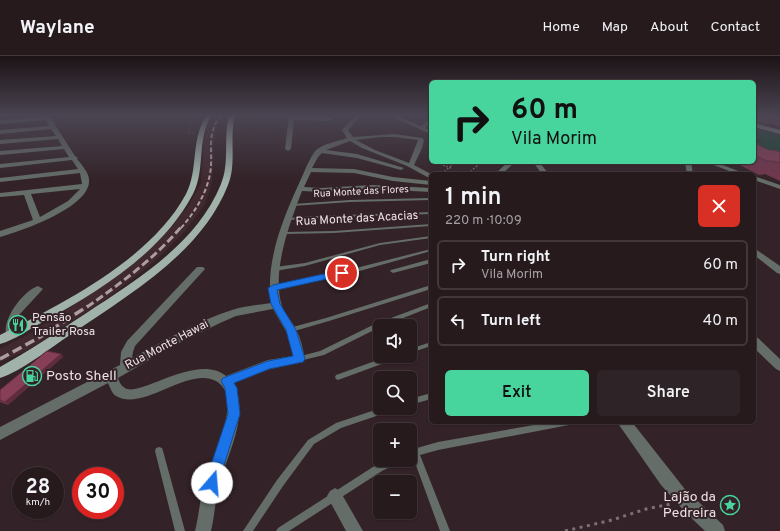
<!DOCTYPE html>
<meta charset="utf-8">
<style>
body{margin:0;font-family:Overpass,sans-serif;background:#2e2326;color:#f1f3f6;height:100vh;display:flex;flex-direction:column;font-size:15px;white-space:nowrap}
*{box-sizing:border-box;margin:0}
p{font-size:13px;color:#a4a1a4}
.icon{flex:none;width:22px;height:22px;fill:none;stroke:currentColor;stroke-width:2;stroke-linecap:round;stroke-linejoin:round}
.map{position:relative;flex:1;overflow:hidden}
.panel{position:absolute;left:429px;top:116px;width:327px;height:252px;display:flex;flex-direction:column;background:#261a1d;border-radius:6px;box-shadow:0 1px 3px #0004,0 0 0 1px #42383b}
.panel>*{flex:none}
.banner{position:absolute;left:429px;top:24px;width:327px;height:84px;border-radius:6px;box-shadow:0 1px 3px #0004,0 0 0 1px #42383b;background:#47d49d;color:#111;overflow:hidden}
.buttons{position:absolute;left:373px;top:263px;display:grid;gap:8px}
.buttons a{display:grid;place-items:center;width:44px;height:44px;border-radius:6px;background:#261a1d;box-shadow:0 1px 3px #0004,0 0 0 1px #42383b;font-size:20px}
.speed{position:absolute;left:12px;top:411px;display:flex;gap:8px;font-size:20px;font-weight:700;text-align:center}
.speed>*{display:grid;place-content:center;width:52px;height:52px;border-radius:50%;background:#261a1d;box-shadow:0 1px 3px #0004,0 0 0 1px #42383b;line-height:1}
.speed small{font-size:10px;font-weight:400}
.speed .limit{border:6px solid #d22;background:#fff;color:#111}
.pin{position:absolute;display:grid;place-items:center;width:34px;height:34px;color:#fff;margin:-17px;border:2px solid #fff;border-radius:50%;box-shadow:0 1px 4px #0007}
.me{position:absolute;width:44px;margin:-22px;rotate:18deg;stroke-linejoin:round;filter:drop-shadow(0 0 3px #0008)}
.turn{display:flex;align-items:center;gap:14px;height:84px;padding:0 16px;font-size:18px}
.turn .icon{width:52px;height:52px;stroke-width:2.5}
.turn b{display:block;font-size:28px;line-height:34px}
.round{display:grid;place-items:center;flex:none;width:42px;height:42px;border-radius:6px;background:#2e2326}
.head{display:flex;align-items:center;justify-content:space-between;height:68px;padding:0 16px}
h1{font-size:24px;font-weight:600;line-height:30px}
.primary-button{display:flex;gap:8px;margin-top:auto;padding:8px 16px}
.primary-button a{flex:1;height:46px;border-radius:6px;background:#47d49d;color:#111;font-size:16px;font-weight:600;line-height:46px;text-align:center}
.primary-button a+a{background:#2e2326;color:#f1f3f6}
ul{padding:0;list-style:none}
li{display:flex;align-items:center;gap:12px;height:50px;margin:0 8px 6px;padding:0 8px;border:2px solid #42383b;border-radius:6px}
li div{flex:1}
li b{display:block;font-size:15px}
li em{font-style:normal}
header{display:flex;align-items:center;gap:24px;box-sizing:border-box;height:56px;padding:0 20px;background:#261a1d;border-bottom:1px solid #42383b}
header strong{font-size:19px}
nav{display:flex;gap:22px;margin-inline-start:auto;font-size:14px}
.map>svg:first-child{display:block}
.built{fill:#412930}
.water{fill:#184734}
.lines{fill:none;stroke-linecap:round;stroke-linejoin:round}
.path-far2{stroke:#7e6f73;stroke-width:1;stroke-dasharray:1 2;stroke-linecap:butt}
.path-far1{stroke:#7e6f73;stroke-width:1.5;stroke-dasharray:1.5 2;stroke-linecap:butt}
.path{stroke:#7e6f73;stroke-width:3;stroke-dasharray:3 4.5;stroke-linecap:butt}
.lane{fill:#646d68;fill-rule:evenodd}
.street{fill:#646d68;fill-rule:evenodd}
.secondary{fill:#86948d;fill-rule:evenodd}
.primary{fill:#a0b2a9;fill-rule:evenodd}
.rail-far2{stroke:#ac9ea2;stroke-width:2;stroke-dasharray:4.5 2.5;stroke-linecap:butt}
.rail-far1{stroke:#ac9ea2;stroke-width:3;stroke-dasharray:8 3.5;stroke-linecap:butt}
.rail{stroke:#ac9ea2;stroke-width:3.5;stroke-dasharray:10 4.5;stroke-linecap:butt}
.wall{fill:#74364c}
.shaded-wall{fill:#5e2c3e}
.building{fill:#873f58;stroke:#5e2c3e}
.route{fill:#1a73e8;stroke:#114b97}
.labels{text-anchor:middle;dominant-baseline:central;stroke-width:4;stroke-linejoin:round;paint-order:stroke}
.far-street-label{font-size:10px;fill:#eee2e5;stroke:#332227}
.street-label{font-size:12px;fill:#eee2e5;stroke:#332227}
.poi-label{font-size:12px;fill:#eee2e5;stroke:#332227;text-anchor:start}
.near-poi-label{font-size:14px;fill:#eee2e5;stroke:#332227;text-anchor:start}
</style>
<header>
<strong>Waylane</strong>
<nav><a>Home</a><a>Map</a><a>About</a><a>Contact</a></nav>
</header>
<div class="map">
<svg width="780" height="475" viewBox="0 0 780 475">
<rect width="100%" height="100%" fill="#332227"/>
<path class="built" d="M214 59H223L217 70 214 84 212 126 205 148 186 174 155 205 105 244 26 295 0 306V293L29 278 98 233 138 204 170 173 189 149 201 127 204 84 207 70Z"/>
<path class="water" d="M754 72 780 79V99L754 88V85L761 86 762 85 754 82Z"/>
<g class="lines">
<path class="path-far2" d="M192 61 188 77H195
M436 106 445 110
M451 110 455 106
M477 110 481 106"/>
<path class="path-far1" d="M443 109 451 112
M442 118 452 109
M468 118 478 109"/>
<path class="path" d="M565 475 612 464 646 453 671 448"/>
<path class="lane" d="M431 142V144L350 146 293 150 291 149 293 148 350 144Z
M431 156V158L316 162 289 164 287 163 289 162 316 160Z
M431 168V170L334 177 285 178 283 177 285 176 334 175Z
M431 180V182L380 189 305 210 275 215 272 213 275 211 305 207 380 187Z
M431 193V195L356 216 273 234 270 232 273 230 356 212Z
M431 203V207L393 217 390 215 391 214Z
M431 229V233L329 265 291 276H289L288 274 289 272 326 262Z
M431 247V251L383 270H380V271L324 299 299 305H297L296 303 297 301 320 295 375 268Z
M431 286V290L410 297V293Z
M389 300H399L398 302 338 324 336 323 335 321 336 319Z
M431 337V343L410 349V343Z
M381 352H395L394 354 341 372 314 388 283 430 253 475H243L277 424 308 384 336 367Z
M551 366H573L572 368 569 369 438 394 420 399 450 475H440L413 401 410 402V394L438 386Z
M159 391 162 392 163 395 185 475H175L155 395 156 392Z
M387 404H399L398 407 382 415 289 475H276L278 472 376 409Z"/>
<path class="street" d="M43 59 50 61 75 100 78 102 77 103C82 109 89 117 89 124 91 151 21 175 0 181V175L33 164 24 139 0 141V137L82 128 80 117 0 126V122L78 113 72 104 0 112V108L69 101 64 93 0 99V95L62 90 58 83 0 88V84L56 80 51 73 0 78V74L49 70 46 64 0 68V64L44 61ZM80 133 68 145 40 161 31 138Z
M289 59 330 61 333 63 330 65 294 64 291 93 288 95 285 93Z
M356 59H361L348 74 353 81 395 78 422 82 424 84 422 92 414 109 431 118V123L407 110 362 92 350 85 326 94 357 98 404 112 401 114 357 102 322 97 318 101 312 112 354 113 393 121 431 125V129L393 125 354 117 311 116 304 131 321 132 372 129 431 132V136L372 133 321 136 302 135C290 167 271 215 282 250 284 258 292 265 296 273 301 283 303 293 305 303L303 306 270 313 234 327C249 360 229 394 220 426 215 442 215 459 211 475H195C199 459 200 443 204 427 211 404 245 341 216 325 188 310 143 356 116 340 112 338 110 331 108 327L0 384V371L120 309 121 296 127 285 197 211H203L205 213 135 290 133 296 132 302C164 285 197 265 232 254 244 250 258 249 271 247 265 204 284 160 301 123 305 114 310 101 316 94 323 88 338 85 347 82L342 74ZM380 81H395L418 84 409 107 375 94 356 84ZM273 253 287 277 293 300 268 304 226 320C197 296 139 342 125 332 121 330 119 325 118 322L175 289 220 267 236 260Z
M387 59H395L421 70 431 62V67L425 72 431 74V78Z
M508 106H515L502 118H495Z
M533 106H539L549 118H542Z
M685 106H691L693 118H687Z
M706 106H715L746 118H737Z
M754 120 780 129V133L754 124Z
M754 192 780 210V218L777 217 754 199Z
M38 230 43 233 19 259 15 280H7C0 265 24 234 38 230Z
M754 281 758 282 780 303V315L776 313 754 292Z
M617 366H632L684 432 723 469 725 475H705L685 456 661 429Z
M335 432 340 435 363 475H346L327 440 330 435Z"/>
<path class="secondary" d="M754 67 780 74V78L754 71Z"/>
<path class="primary" d="M207 59H212C196 83 206 113 193 138 162 197 99 235 43 266 29 273 15 284 0 288V279C64 247 151 203 186 138 199 113 190 83 207 59Z
M229 59H235C229 82 237 107 228 129 201 198 128 239 70 279 50 292 22 315 0 322V311C29 295 57 276 85 258 136 224 197 188 221 128 230 106 223 82 229 59Z"/>
<path class="rail-far2" d="M181 172C194 157 206 139 210 118 214 96 205 80 221 59"/>
<path class="rail-far1" d="M87 251C120 228 155 202 181 171"/>
<path class="rail" d="M0 303 40 281 88 250"/>
</g>
<path class="wall" d="M754 59H780V70L770 67 767 68 754 64Z
M754 87 769 94 780 96V125L765 118 759 119 738 108H727L722 106H754Z
M61 298 63 301 8 349 0 346V334Z"/>
<path class="shaded-wall" d="M772 59H774L770 67 767 68Z
M61 298 63 301 8 349 5 346Z"/>
<path class="building" d="M754 87 769 94H774L780 96V107L773 105H767L754 99Z
M47 295 61 298 5 346 0 344V334Z"/>
<linearGradient id="sky" x2="0" y2="1"><stop stop-color="#1c1315"/><stop offset="0.47" stop-color="#4a4452"/><stop offset="1" stop-color="#4a4452" stop-opacity="0"/></linearGradient>
<rect width="780" height="126" fill="url(#sky)"/>
<path class="route" d="M342 214 346 217 345 219 277 234 280 248 296 274 305 303 303 306 269 313 234 327 237 332 240 358 217 432 212 434 207 432 205 427 228 358 225 332 221 325 223 322 268 305 293 300 286 274 271 248 268 232 273 229Z"/>
<defs>
<g id="restaurant-ring" transform="scale(1)"><circle r="9.5" fill="#332227" stroke="#47d49d" stroke-width="1.5"/><path d="M-5-6h1v4h1v-4h1v4h1v-4h1v5L-1.5 .5V6h-2V.5L-5-1ZM5-6V6H3V1.5H1.5Q1.5-4 5-6Z" fill="#47d49d"/></g>
<g id="fuel-ring" transform="scale(1)"><circle r="9.5" fill="#332227" stroke="#47d49d" stroke-width="1.5"/><path d="M-5.5-6h7V0h2V4h1.3V-2.5L3-4.5l.8-.8L6-3V5H2.5V1h-1V6h-7ZM-4.2-4.7v3.2H.2V-4.7Z" fill="#47d49d"/></g>
<g id="sight-ring" transform="scale(1)"><circle r="9.5" fill="#332227" stroke="#47d49d" stroke-width="1.5"/><path d="M0-6L1.8-2.2L6-1.7L2.9 1.2L3.7 5.4L0 3.3L-3.7 5.4L-2.9 1.2L-6-1.7L-1.8-2.2Z" fill="#47d49d"/></g>
</defs>
<g fill-rule="evenodd">
<use href="#restaurant-ring" x="18" y="269"/>
<use href="#fuel-ring" x="32" y="320"/>
<use href="#sight-ring" x="730" y="449"/>
</g>
<g class="labels">
<g class="far-street-label">
<text transform="translate(361 136) rotate(-3)">Rua Monte das Flores</text>
</g>
<g class="street-label">
<text transform="translate(357 163) rotate(-3)">Rua Monte das Acacias</text>
<text transform="translate(167 289) rotate(-28)">Rua Monte Hawai</text>
</g>
<g class="poi-label">
<text x="32" y="262">Pensão<tspan x="32" dy="14">Trailer Rosa</tspan></text>
</g>
<g class="near-poi-label">
<text x="46" y="320">Posto Shell</text>
<text x="716" y="441" text-anchor="end">Lajão da<tspan x="716" dy="16">Pedreira</tspan></text>
</g>
</g>
</svg>
<div class="buttons">
<a><svg class="icon" aria-label="sound" viewBox="0 0 24 24"><path d="M4 9h4l5-4v14l-5-4H4zM17 9q2 3 0 6"/></svg></a>
<a><svg class="icon" aria-label="search" viewBox="0 0 24 24"><circle cx="10" cy="10" r="6"/><path d="M15 15l6 6"/></svg></a>
<a>+</a>
<a>−</a>
</div>
<div class="speed"><div>28<small>km/h</small></div><div class="limit">30</div></div>
<div class="pin" style="left:342px;top:217px;background:#d93025"><svg class="icon" aria-label="arrive" viewBox="0 0 24 24"><path d="M6 21V4h12l-3 4 3 4H6"/></svg></div>
<svg class="me" style="left:212px;top:427px" viewBox="-20 -20 40 40"><circle r="19" fill="#fff"/><path d="M0-13L10 11 0 6-10 11z" fill="#1a73e8"/></svg>
<div class="banner">
<div class="turn"><svg class="icon" aria-label="right" viewBox="0 0 24 24"><path d="M7 20v-9h11M14 6l5 5-5 5"/></svg><div><b>60 m</b>Vila Morim</div></div>
</div>
<section class="panel">
<div class="head"><div><h1>1 min</h1><p>220 m · 10:09</p></div><a class="round" style="background:#d93025;color:#fff"><svg class="icon" aria-label="close" viewBox="0 0 24 24"><path d="M6 6l12 12M18 6L6 18"/></svg></a></div>
<ul>
<li><svg class="icon" aria-label="right" viewBox="0 0 24 24"><path d="M7 20v-9h11M14 6l5 5-5 5"/></svg><div><b>Turn right</b><p>Vila Morim</p></div><em>60 m</em></li>
<li><svg class="icon" aria-label="left" viewBox="0 0 24 24"><path d="M17 20v-9H6M10 6l-5 5 5 5"/></svg><div><b>Turn left</b></div><em>40 m</em></li>
</ul>
<div class="primary-button"><a>Exit</a><a>Share</a></div>
</section>
</div>
